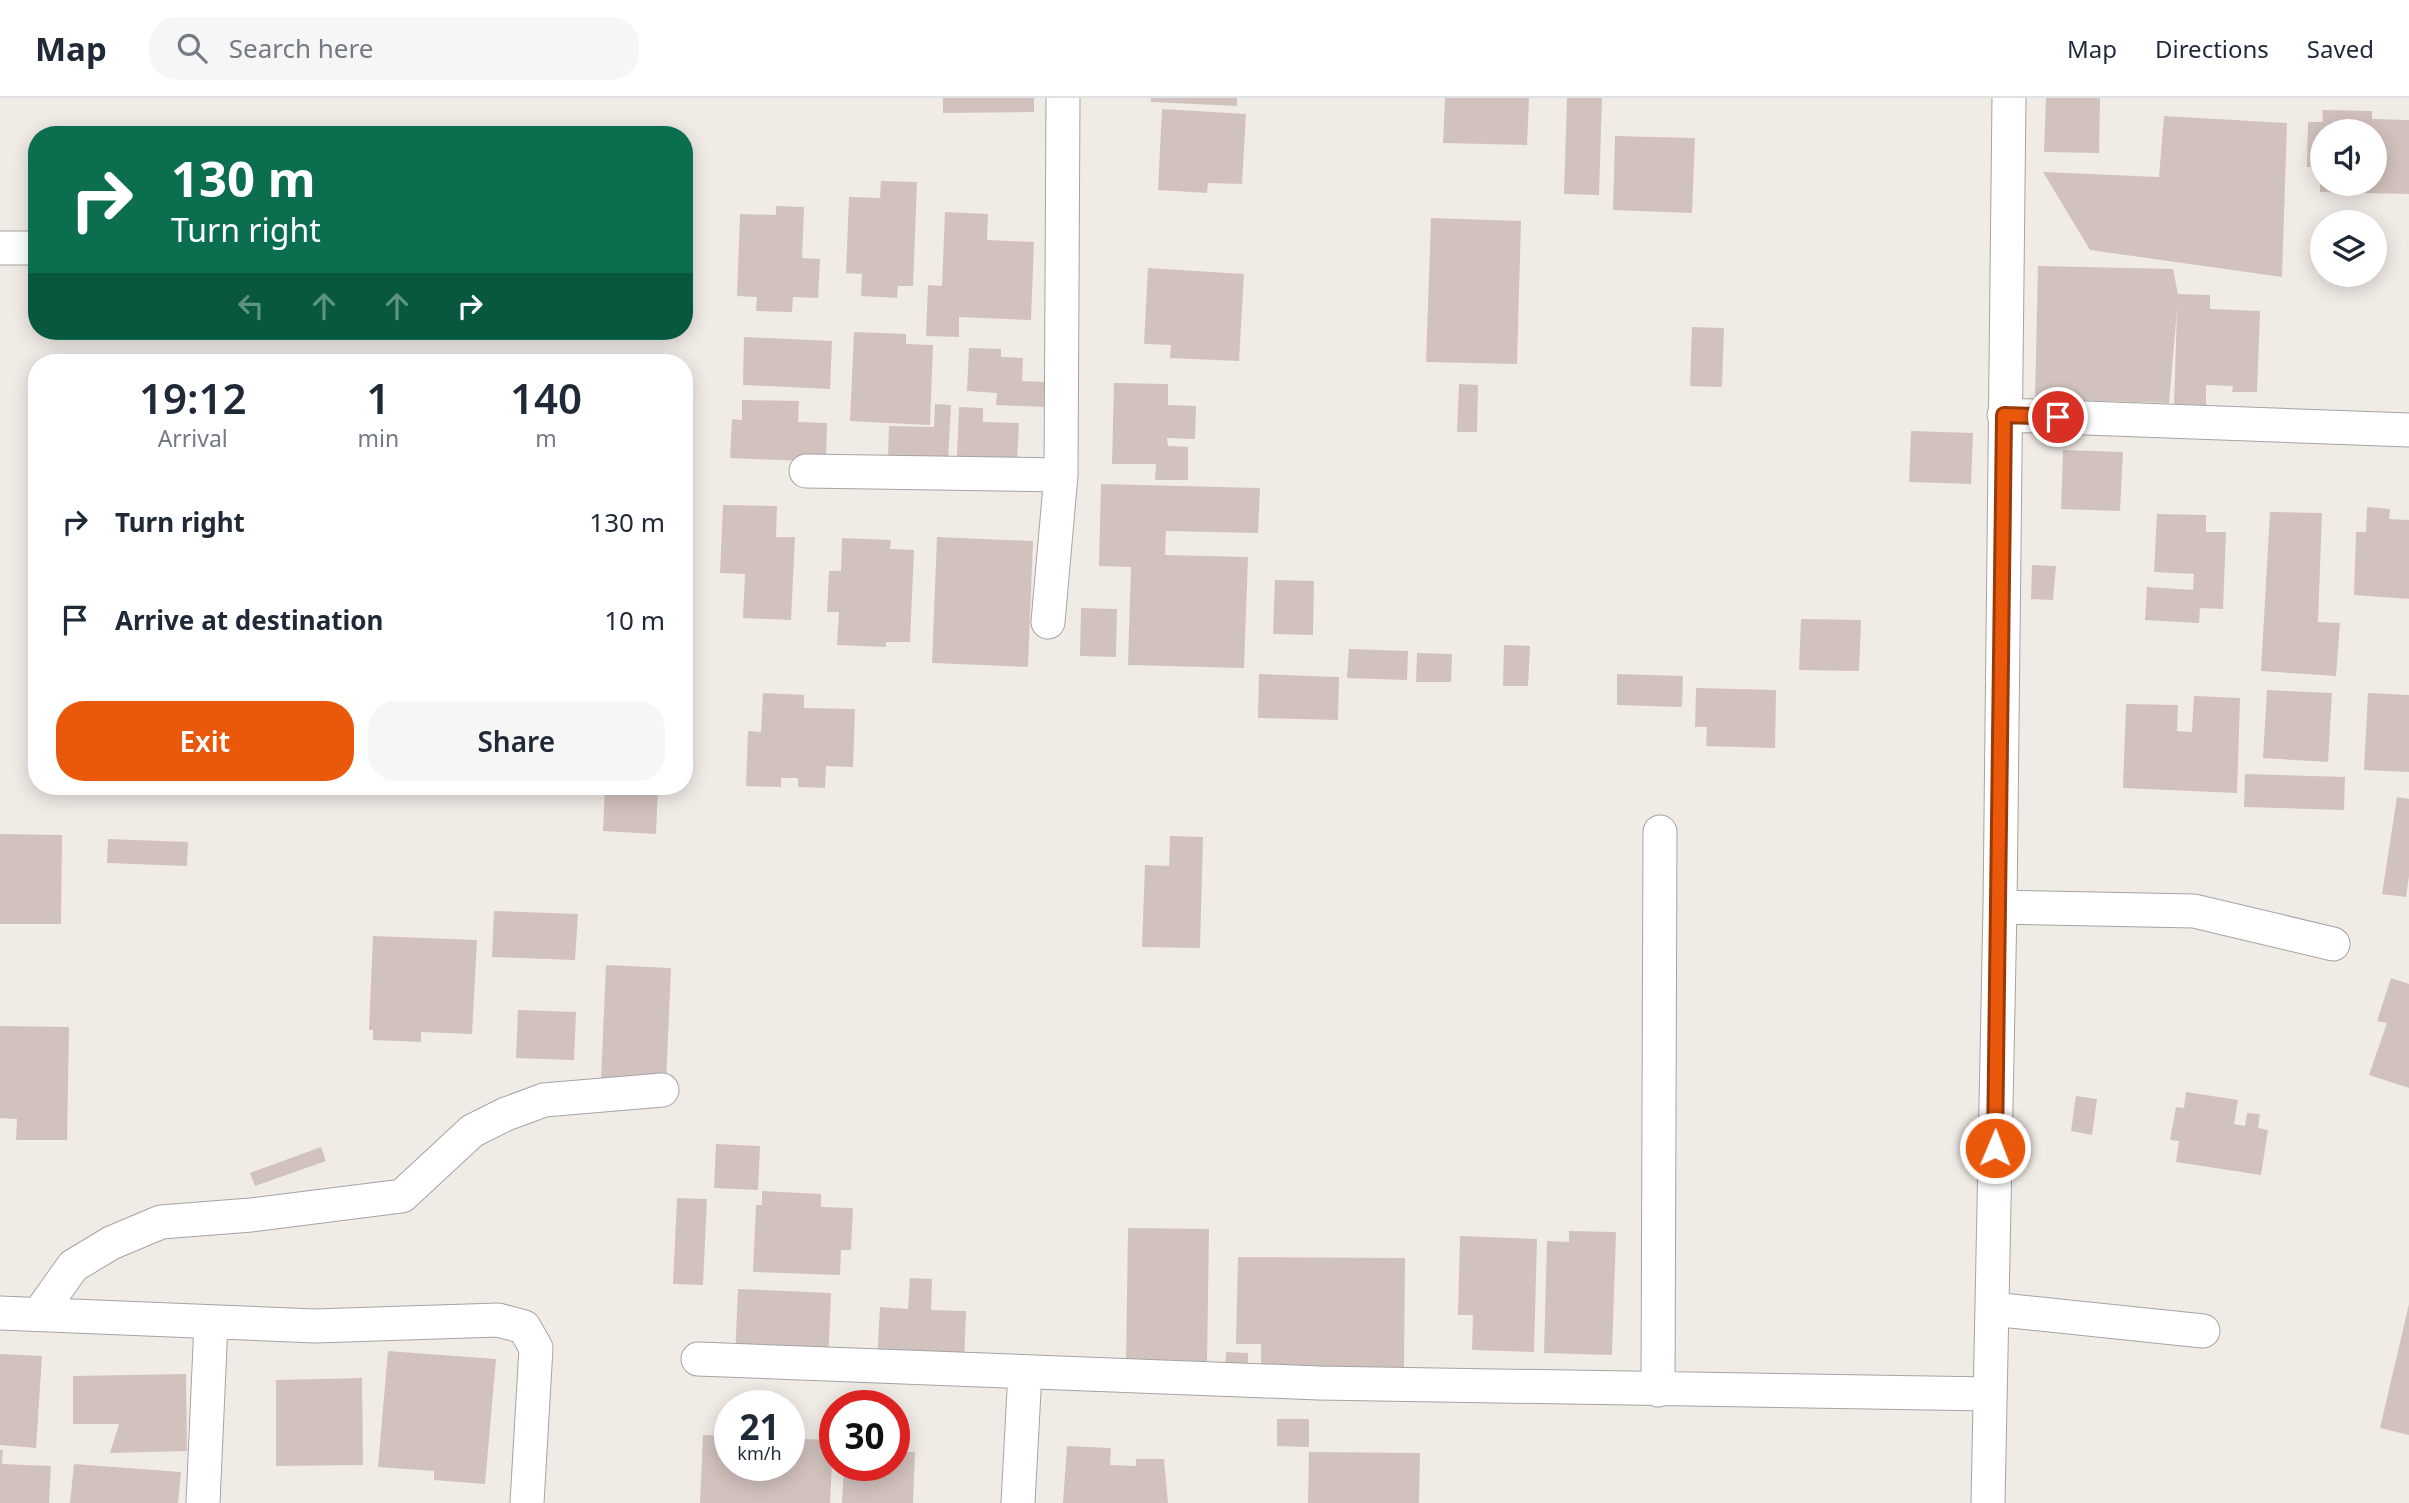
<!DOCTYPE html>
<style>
body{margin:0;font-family:"Noto Sans",sans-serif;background:#f6f6f7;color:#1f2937;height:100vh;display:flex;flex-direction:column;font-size:26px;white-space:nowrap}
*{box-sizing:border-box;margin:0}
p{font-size:23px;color:#747a83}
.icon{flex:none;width:38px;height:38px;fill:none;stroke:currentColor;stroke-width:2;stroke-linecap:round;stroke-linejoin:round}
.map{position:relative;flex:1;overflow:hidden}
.details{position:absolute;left:28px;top:256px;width:665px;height:441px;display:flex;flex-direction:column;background:#fff;border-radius:28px;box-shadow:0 4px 18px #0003}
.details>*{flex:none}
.hud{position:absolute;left:28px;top:28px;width:665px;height:214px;border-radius:28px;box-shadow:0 4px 18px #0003;background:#0b6e4f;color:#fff;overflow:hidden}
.buttons{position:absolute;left:2310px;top:21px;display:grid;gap:14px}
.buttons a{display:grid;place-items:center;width:77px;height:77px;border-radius:50%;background:#fff;box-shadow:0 4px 18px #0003;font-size:35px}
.speed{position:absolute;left:714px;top:1292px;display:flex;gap:14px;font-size:35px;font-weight:700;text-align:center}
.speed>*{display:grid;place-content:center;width:91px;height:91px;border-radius:50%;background:#fff;box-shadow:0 4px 18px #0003;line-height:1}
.speed small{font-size:18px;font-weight:400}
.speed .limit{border:10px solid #d22;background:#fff;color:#111}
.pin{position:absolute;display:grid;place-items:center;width:60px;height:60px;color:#fff;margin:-30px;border:4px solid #fff;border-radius:50%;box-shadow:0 2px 7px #0007}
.me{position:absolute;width:77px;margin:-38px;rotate:1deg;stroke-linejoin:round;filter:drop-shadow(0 0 5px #0008)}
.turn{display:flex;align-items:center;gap:24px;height:147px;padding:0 28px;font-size:32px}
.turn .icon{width:91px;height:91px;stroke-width:2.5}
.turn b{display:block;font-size:49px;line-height:60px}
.lanes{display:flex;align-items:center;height:66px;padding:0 28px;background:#0003;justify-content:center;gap:35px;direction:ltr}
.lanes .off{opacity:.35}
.eta{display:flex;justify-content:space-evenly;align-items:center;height:119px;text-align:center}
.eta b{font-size:42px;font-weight:600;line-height:49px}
.primary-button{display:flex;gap:14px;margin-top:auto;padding:14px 28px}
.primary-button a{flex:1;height:80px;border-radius:28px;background:#ea580c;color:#fff;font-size:28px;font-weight:600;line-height:80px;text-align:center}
.primary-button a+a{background:#f6f6f7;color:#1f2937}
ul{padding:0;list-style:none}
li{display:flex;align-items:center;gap:21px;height:98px;padding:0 28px}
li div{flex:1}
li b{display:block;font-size:26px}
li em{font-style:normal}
header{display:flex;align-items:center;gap:42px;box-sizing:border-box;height:98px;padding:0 35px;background:#fff;border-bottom:2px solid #e0e1e3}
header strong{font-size:33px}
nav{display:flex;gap:38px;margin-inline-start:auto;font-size:24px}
.search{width:490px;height:63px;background:#f6f6f7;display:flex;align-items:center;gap:18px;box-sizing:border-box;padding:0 24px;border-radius:28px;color:#747a83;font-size:26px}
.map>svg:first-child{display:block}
.building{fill:#d2c2be}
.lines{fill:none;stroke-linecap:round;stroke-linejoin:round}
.minor-casing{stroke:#a4a4a4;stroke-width:35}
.minor{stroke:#fff;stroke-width:33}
.route-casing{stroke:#983908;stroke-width:18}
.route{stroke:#ea580c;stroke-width:12}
</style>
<header>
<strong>Map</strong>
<div class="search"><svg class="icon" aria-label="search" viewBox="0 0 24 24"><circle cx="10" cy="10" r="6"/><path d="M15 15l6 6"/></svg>Search here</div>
<nav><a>Map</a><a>Directions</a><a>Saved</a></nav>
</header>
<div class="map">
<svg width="2409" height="1405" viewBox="0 0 2409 1405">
<rect width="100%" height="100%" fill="#f1ebe6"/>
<path class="building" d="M943 0H1034V14L943 15Z
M1151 0H1237V8L1151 4Z
M1445 0H1529L1527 47 1443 45Z
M1567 0H1602L1599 97 1564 96Z
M2046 0H2100L2099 55 2044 54Z
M1162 11 1246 16 1242 86 1208 85 1207 95 1158 92Z
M2322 12 2372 13V21L2409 22V96L2320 94V86H2375V33H2322V69H2307L2308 24H2323Z
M2164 18 2287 25 2282 179 2090 152 2043 74 2159 79Z
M1615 38 1695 40 1692 115 1613 112Z
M881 83 917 84 913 188H898L897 200 861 198 862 176 846 175 849 99 880 100Z
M776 108 804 109 802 160 820 161 818 200 793 199 792 214 756 213 757 199 737 198 740 116 776 117Z
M945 114 988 116 987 142 1034 144 1031 222 959 219V239L926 238 928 187 942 188Z
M1431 120 1521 123 1517 266 1426 264Z
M2038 168 2173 171 2178 196 2210 197V211L2260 213 2257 294H2232L2233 288 2206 287V307L2174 306 2177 212 2169 305 2035 301Z
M1148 170 1244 176 1239 263 1170 260 1171 247 1144 246Z
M1692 229 1724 230 1722 289 1690 288Z
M854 234 906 236V246L933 247 930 327 850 323Z
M744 239 832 243 830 291 743 287Z
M969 250 1001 251V259L1023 260 1022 283 1047 284 1046 309 996 307 997 295 967 293Z
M1114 285 1168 286V307L1196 308 1195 341 1167 340 1168 348 1188 349V382H1155L1156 366H1112Z
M1459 286 1478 287 1477 334H1457Z
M742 302 799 303 798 324 827 325 826 364 730 360 732 321 742 322Z
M935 306 951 307 948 362 888 359 889 328 934 329Z
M959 309 983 310V324L1019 325 1016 383 956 381Z
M1911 333 1973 335 1971 386 1909 384Z
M2063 352 2123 354 2120 413 2061 411Z
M1101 386 1260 390 1258 435 1166 433 1165 457 1248 459 1244 570 1128 567 1131 469 1099 468Z
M723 407 777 408 776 439H795L791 522 743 520 745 476 720 475Z
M2367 409 2390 411 2389 421 2409 422V501L2354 497 2356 434H2366Z
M2270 414 2322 415 2318 524 2340 525 2336 578 2261 573Z
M2157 416 2206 417V434H2226L2223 511 2200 510 2199 525 2145 522 2147 489 2193 492 2194 476 2154 474Z
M937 439 1033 443 1028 569 932 565Z
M842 440 891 442 890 451 914 452 910 544H886V549L837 547 839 514H827L829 473H841Z
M2032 467 2056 468 2053 502 2031 501Z
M1275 482 1314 483 1313 537 1273 536Z
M1081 510 1117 511 1116 559 1080 558Z
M1801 521 1861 522 1859 573 1799 572Z
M1504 547 1530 548 1528 588H1503Z
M1349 551 1408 553 1407 582 1347 580Z
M1417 555 1452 556 1451 584H1416Z
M1259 576 1339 579 1338 622 1258 620Z
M1617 576 1683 578 1682 609 1617 607Z
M1696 590 1776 592 1775 650 1706 648 1707 629H1695Z
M2267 592 2332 595 2328 664 2263 660Z
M763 595 804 597V610L855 611 853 669 826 668 825 690 798 689V680H781V689L746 688 748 633 761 634Z
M2368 595 2409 597V674L2364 672Z
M2194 598 2240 600 2237 695 2123 690 2126 606 2178 607 2177 633 2192 634Z
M2245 676 2345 679 2344 712 2244 709Z
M605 688H658L656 736 603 733Z
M2397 699 2409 701V778L2406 799 2382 796Z
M0 736 62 737 61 826H0Z
M1170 738 1203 739 1200 850 1142 849 1145 767 1169 768Z
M108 741 188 744 187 768 107 765Z
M494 813 578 816 575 862 492 859Z
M373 838 477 842 472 936 421 934V944L373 942V932H369Z
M606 867 671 870 666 985 601 983Z
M2391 880 2409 886V990L2369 977 2387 925 2377 923Z
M518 912 576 914 574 962 516 960Z
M0 928 69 929 67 1042H16L17 1021 0 1020Z
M2186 994 2238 1002 2234 1026 2245 1028 2247 1015 2260 1016 2258 1030 2268 1032 2261 1077 2176 1064 2179 1043 2170 1042 2176 1009 2184 1010Z
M2076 998 2097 1001 2092 1037 2071 1033Z
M716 1046 760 1048 758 1092 714 1090Z
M321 1049 326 1063 255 1088 250 1075Z
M762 1093 821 1096V1109L853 1110 851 1152H841L840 1177 753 1174 756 1107H762Z
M677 1100 707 1101 703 1187 673 1186Z
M1128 1130 1209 1131 1207 1268 1126 1267Z
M1569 1133 1616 1134 1612 1257 1544 1255 1547 1143 1569 1144Z
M1460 1138 1537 1141 1534 1254 1472 1252 1473 1217H1458Z
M1238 1159 1405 1160 1404 1275 1261 1273V1246H1236Z
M910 1180 932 1181 931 1212 966 1213 964 1265 877 1262 880 1209 908 1211Z
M738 1191 831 1195 828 1265 735 1261Z
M2409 1206V1337L2380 1330Z
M388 1253 496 1261 485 1386 434 1382V1373L378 1369Z
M1226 1254 1248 1255V1280H1225Z
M0 1256 42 1258 36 1350 0 1347Z
M186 1276 187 1353 110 1355 119 1326H73V1278Z
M362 1280 363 1367 276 1368V1282Z
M1277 1321H1309V1349L1277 1348Z
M789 1327 801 1328 800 1341 833 1342 830 1405H700L703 1337 730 1338V1367H789Z
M1067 1348 1111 1350 1110 1367 1136 1368V1361H1164L1168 1405H1063Z
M0 1352H3L2 1366 51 1368 49 1405H0Z
M894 1354H915L913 1405H842L844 1367H894Z
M1309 1354 1420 1355 1419 1405H1308Z
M74 1366 181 1374 178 1405H70Z"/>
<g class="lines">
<g class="minor-casing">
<path id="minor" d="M0 150H37
M2004 317 2409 332
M806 373 1061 377
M1048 524 1061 377 1063 0
M2000 809 2194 813 2333 846
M1992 1211 2203 1233
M0 1215 315 1228 498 1222 524 1229 536 1250 527 1405
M39 1216 73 1168 111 1145 161 1124 251 1117 402 1098 472 1033 506 1016 544 1002 662 992
M698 1261 1319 1285 1990 1296
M1658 1292 1660 734
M203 1405 211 1225
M1018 1405 1025 1274
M1988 1405 2000 809 2009 0"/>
</g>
<use href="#minor" class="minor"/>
</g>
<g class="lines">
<g class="route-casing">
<path id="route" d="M1995 1050 2004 317 2058 319"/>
</g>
<use href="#route" class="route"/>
</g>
</svg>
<div class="buttons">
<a><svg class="icon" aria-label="sound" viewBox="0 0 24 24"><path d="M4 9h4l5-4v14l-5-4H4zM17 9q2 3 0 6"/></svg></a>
<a><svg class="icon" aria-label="layers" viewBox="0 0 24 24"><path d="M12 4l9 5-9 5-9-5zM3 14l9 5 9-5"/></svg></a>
</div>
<div class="speed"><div>21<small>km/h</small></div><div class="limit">30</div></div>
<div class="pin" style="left:2058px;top:319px;background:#d93025"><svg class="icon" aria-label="arrive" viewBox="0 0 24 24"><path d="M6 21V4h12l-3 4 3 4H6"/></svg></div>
<svg class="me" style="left:1995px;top:1050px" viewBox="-20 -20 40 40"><circle r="17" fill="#ea580c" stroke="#fff" stroke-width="3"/><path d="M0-11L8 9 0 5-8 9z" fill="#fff"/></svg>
<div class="hud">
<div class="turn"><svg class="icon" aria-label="right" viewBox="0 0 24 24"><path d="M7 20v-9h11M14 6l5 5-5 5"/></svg><div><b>130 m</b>Turn right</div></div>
<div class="lanes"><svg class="icon off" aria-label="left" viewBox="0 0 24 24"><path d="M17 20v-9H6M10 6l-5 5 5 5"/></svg><svg class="icon off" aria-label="ahead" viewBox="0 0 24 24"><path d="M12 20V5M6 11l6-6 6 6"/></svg><svg class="icon off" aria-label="ahead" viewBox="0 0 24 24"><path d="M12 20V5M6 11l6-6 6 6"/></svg><svg class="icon" aria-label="right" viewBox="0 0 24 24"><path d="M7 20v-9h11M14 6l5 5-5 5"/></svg></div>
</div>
<section class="details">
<div class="eta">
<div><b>19:12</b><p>Arrival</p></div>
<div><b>1</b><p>min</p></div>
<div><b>140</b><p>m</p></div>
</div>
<ul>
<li><svg class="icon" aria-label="right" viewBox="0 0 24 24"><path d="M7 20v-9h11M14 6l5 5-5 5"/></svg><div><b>Turn right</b></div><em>130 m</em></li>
<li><svg class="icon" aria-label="arrive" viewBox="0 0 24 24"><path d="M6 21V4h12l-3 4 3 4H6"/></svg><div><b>Arrive at destination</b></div><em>10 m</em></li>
</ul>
<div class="primary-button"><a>Exit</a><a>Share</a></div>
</section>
</div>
